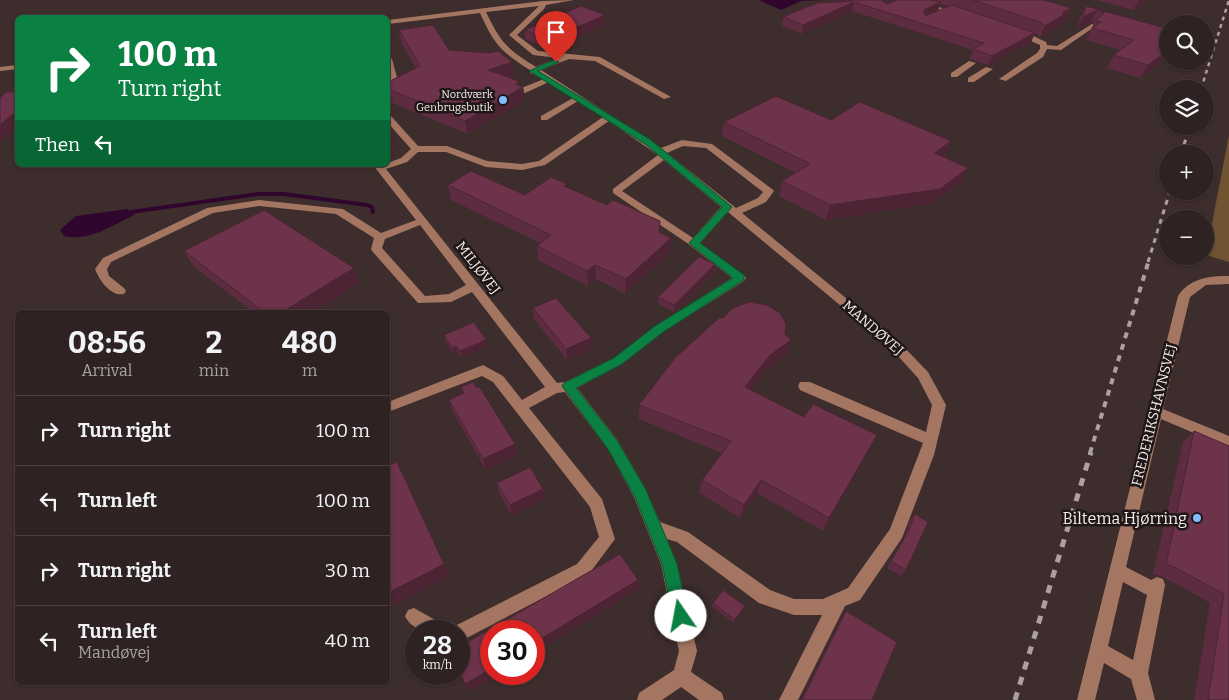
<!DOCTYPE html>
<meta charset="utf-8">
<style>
body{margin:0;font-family:Bitter,serif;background:#362a2a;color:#f1f3f6;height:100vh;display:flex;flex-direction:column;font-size:19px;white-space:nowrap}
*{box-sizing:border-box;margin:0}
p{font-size:16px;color:#a7a4a5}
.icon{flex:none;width:28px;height:28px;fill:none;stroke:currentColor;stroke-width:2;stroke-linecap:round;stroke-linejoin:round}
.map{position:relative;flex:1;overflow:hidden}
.side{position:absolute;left:15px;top:310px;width:375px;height:375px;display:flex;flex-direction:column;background:#2e2222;border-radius:8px;box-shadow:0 1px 4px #0004,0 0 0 1px #493f40}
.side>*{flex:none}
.hud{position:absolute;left:15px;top:15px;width:375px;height:152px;border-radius:8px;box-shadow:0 1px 4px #0004,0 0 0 1px #493f40;background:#0b8043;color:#fff;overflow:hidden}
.tools{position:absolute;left:1159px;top:15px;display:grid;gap:10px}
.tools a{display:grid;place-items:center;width:55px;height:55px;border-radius:50%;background:#2e2222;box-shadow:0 1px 4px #0004,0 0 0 1px #493f40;font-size:25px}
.speed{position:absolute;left:405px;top:620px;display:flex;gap:10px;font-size:25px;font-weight:700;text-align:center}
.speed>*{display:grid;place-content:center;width:65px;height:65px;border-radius:50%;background:#2e2222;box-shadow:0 1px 4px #0004,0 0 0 1px #493f40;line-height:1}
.speed small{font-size:12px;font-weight:400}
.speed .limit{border:8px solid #d22;background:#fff;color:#111}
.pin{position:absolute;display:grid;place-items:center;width:42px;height:42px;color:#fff;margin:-51px -21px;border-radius:50% 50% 50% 0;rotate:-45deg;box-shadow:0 0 5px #0007}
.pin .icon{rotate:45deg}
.me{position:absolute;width:55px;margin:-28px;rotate:348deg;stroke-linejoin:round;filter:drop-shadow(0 0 4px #0008)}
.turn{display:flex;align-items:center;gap:18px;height:105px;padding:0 20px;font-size:22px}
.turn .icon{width:65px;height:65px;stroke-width:2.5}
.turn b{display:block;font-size:35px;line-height:42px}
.then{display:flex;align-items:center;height:48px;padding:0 20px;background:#0003;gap:10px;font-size:19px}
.eta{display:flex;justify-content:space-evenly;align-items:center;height:85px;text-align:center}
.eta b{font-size:30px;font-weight:700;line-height:35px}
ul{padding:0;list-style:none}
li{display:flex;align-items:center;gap:15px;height:70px;padding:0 20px;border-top:1px solid #493f40}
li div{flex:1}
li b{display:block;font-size:19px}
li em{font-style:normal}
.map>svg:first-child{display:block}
.green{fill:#705432}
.water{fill:#30062f}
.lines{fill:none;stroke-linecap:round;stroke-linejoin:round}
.stream{stroke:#30062f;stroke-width:4}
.minor{fill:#a47661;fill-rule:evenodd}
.rail-far3{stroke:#ada0a0;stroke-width:2.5;stroke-dasharray:4 4;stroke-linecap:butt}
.rail-far2{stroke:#ada0a0;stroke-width:3;stroke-dasharray:5 5;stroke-linecap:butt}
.rail-far1{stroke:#ada0a0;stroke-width:4;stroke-dasharray:6 6;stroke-linecap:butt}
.rail{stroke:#ada0a0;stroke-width:5;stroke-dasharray:8 8;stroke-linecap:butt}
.wall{fill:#5d2c40;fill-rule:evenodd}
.shaded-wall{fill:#4c2434}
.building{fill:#6c334b;stroke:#4c2434}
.route{fill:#0b8043;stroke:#07532c}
.poi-dot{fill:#83bcfb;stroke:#1f1717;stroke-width:2}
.labels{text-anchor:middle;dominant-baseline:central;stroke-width:5;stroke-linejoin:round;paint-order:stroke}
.far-poi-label{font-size:11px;fill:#f6ebeb;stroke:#1f1717;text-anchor:end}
.street-label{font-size:14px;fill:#f6ebeb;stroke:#1f1717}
.near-poi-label{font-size:16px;fill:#f6ebeb;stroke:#1f1717;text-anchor:end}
</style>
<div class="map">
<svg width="1229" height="700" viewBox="0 0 1229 700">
<rect width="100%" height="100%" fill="#3d2d2d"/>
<path class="green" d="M1229 135V262L1206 255Z"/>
<path class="water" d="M758 0H824L801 1 781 10Z
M127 209 134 215C114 225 88 242 64 236L60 230 76 216Z"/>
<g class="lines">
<path class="stream" d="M131 212 258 194H284L367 205 372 207 373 212"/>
<path class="minor" d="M574 0 546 5 544 9 517 35 538 51 600 57 671 97 664 99 595 61 569 59 541 70 661 148 682 140 712 144 772 189 774 191 766 202 742 213 896 339 928 372 946 405 934 455 902 538 860 600 845 606 798 700H779L822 615H794L759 603 677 542 667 539 677 564 697 651 691 672 722 693 724 700H699L681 687 662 700H637L639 693 674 670 679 651 661 564 634 497 608 449 565 392 557 393 529 408 602 499 615 539 589 574 459 642V631H451L453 627 577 564 599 537 590 507 493 382 482 376 388 412V402L483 365 503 376 522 400 545 387 472 292 451 302 418 303 372 251 371 249 374 238 336 214 259 206 213 213 111 262 107 269 109 276 124 288 126 291 124 294C111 297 99 280 95 269L103 258 207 208 259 200 343 209 381 233 416 220 373 165H388V163L401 158 411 149 388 123V115L391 116 418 146H447L487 161 522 164 539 161 603 117 578 101 547 120H541V116L573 98 549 82 525 93H519V89L544 79 530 73V70C501 52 494 44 480 13L388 24V20L543 1ZM539 6 509 35 533 55 558 58 536 67C507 49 501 43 486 12ZM609 121 658 155 613 189V193L690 245 732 278 655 326 614 358 565 382 557 383 386 169 407 162 418 152H446L486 167 522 170 545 165ZM683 146 706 148 763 192 758 198 736 208 667 153ZM664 160 721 207 693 238 622 191ZM728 212 888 345 918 378 932 405 926 432 810 382H800L798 386 800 390 923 443 890 529 848 588 823 599H794L770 590 688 532 660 522 646 490 618 441 577 388 622 364 663 332 744 281 746 278 744 275 700 243ZM420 225 466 285 449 294 425 296 382 248 385 239Z
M902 0H913L961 13 958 15Z
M1092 24 1097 25 1061 50 1047 49 1043 57 1006 81 999 79 1037 53 1040 49V45L1015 34V30H1021L1046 42 1047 45 1057 46Z
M388 57 392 59 399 85 388 91V86L391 84 388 72Z
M969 61 976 63 957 77H951V73Z
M18 65V69L0 71V67Z
M986 67 993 69 974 82H968V78Z
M1229 276V284L1206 285 1190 297 1163 409 1229 436V448L1161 419 1126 567 1151 580 1157 577 1163 579 1165 585 1148 673 1155 700H1137L1131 679 1104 663 1095 700H1077L1178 296C1190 278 1209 276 1229 276ZM1123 582 1147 595 1133 660 1108 646Z
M414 608 444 625 447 631C431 631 413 633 405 616L408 610Z"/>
<path class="rail-far3" d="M1201 89 1229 0"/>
<path class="rail-far2" d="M1181 154 1190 126
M1148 262 1170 191"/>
<path class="rail-far1" d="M1090 453 1149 260"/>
<path class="rail" d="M1015 700 1091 452"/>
</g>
<path class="wall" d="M844 0H889L888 4 897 0H1044L1071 8 1066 18 1062 21 1060 25 1040 37 1035 33 1031 42 988 65 969 59 973 50 852 11 802 34 782 26 783 17 843 1ZM940 4 949 6 937 11Z
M1097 0H1148L1133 10Z
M1086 6 1168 29V56L1140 78 1107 68 1114 55 1120 50 1086 40 1094 23 1091 22 1077 29 1080 18Z
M605 25 549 49 525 39V30Z
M399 30 449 50 512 62 514 75 507 77 519 86 523 87 525 100 468 134 388 101V82L416 68 401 42Z
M831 120 951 141 945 155 944 156 962 182 934 203 826 220 779 196 782 181 796 173 722 136 724 122Z
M448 185 525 195 567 188 659 232 670 252 625 294 596 279 588 286 538 260 537 246 540 243 451 200Z
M184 251 359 283 312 312H253L193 266Z
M715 264 714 272 674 312 658 304V297Z
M533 308 591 349 567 360 534 319Z
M444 335 486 340 487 347 462 358 458 353 454 355 446 342Z
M787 355 766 369 750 389 804 417 877 435 870 449 823 531 757 493 740 518 699 493 702 480 722 453 639 419V405Z
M461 387 477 388 515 444 517 455 486 470 452 410 449 400 463 394Z
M1194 431 1229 446V700H1194L1210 603 1164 577 1153 574 1183 442Z
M497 483 543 489 545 499 512 516 499 493Z
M915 514 906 570 901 576 887 568 904 539 910 521Z
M713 603 745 606 744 609 734 623 712 606Z
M846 611 872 700H801L841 620Z"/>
<path class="shaded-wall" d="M883 0H889L888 4 882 1Z
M1139 0H1148L1133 10Z
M854 2 852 11 802 34 803 25Z
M941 2 938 11 921 19 924 10Z
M1071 8 1066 18 1062 21 1060 25 1040 37 1045 26Z
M1097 10 1091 22 1077 29 1083 17Z
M605 15V25L549 49 548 40Z
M1035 33 1031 42 988 65 992 56Z
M1168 50V56L1140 78 1148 65Z
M512 62 514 75 490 82 488 70Z
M519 82 520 90 523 87 525 100 468 134 465 121Z
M18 101V126L0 141V125L14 105Z
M951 141 945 155 930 167 935 153Z
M968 168 962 182 934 203 826 220 830 205Z
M671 238 670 252 625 294 626 279Z
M715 264 714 272 674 312V305Z
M595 265 596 279 588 286 587 271Z
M354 268 359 283 312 312H282Z
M591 338V349L567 360 566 349Z
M486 340 487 347 462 358 460 351Z
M791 340 787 355 766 369 742 401 745 387 770 355Z
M456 346 458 353 454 355 452 348Z
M877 435 870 449 823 531 829 518Z
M515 444 517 455 486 470 483 459Z
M761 480 757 493 740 518 744 505Z
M543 489 545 499 512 516 510 505Z
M444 564 449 576 388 608V593Z
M638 580V590L534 653V643Z
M745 606 744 609 734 623 735 620Z
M491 669V674H499L469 692 465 684Z"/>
<path class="building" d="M848 0H883L882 1 888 4 897 0H931L941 2 924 10 925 16 952 5 1035 33 992 56 973 49 984 43 854 2 803 25 783 17 817 3 852 1Z
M973 0H1044L1071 8 1062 13 1065 14 1045 26 1040 22Z
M581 6 605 15 548 40 525 30Z
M1086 6 1168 29V50L1148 65 1114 55 1134 40 1092 28 1101 22 1095 21 1105 12 1097 10 1083 17Z
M433 25 449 50 489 53 498 51 512 62 488 70 516 80 519 82 516 84 523 87 465 121 388 89V82L420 66 399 30Z
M6 92H18V101L14 105H18V110L0 125V98Z
M776 96 831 120 860 102 951 141 935 153 968 168 940 189 830 205 782 181 810 164 724 122Z
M471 171 525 195 551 177 567 184 564 186 607 205 613 200 660 221 659 232 671 238 626 279 595 265 587 271 537 246 551 235 448 185Z
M264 210 354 268 282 312H264L184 251Z
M699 257 715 264 674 305 658 297Z
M556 298 591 338 566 349 533 308Z
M749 302 767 305 780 313 786 324 785 334 791 340 770 355 745 387 804 417 813 404 877 435 829 518 761 480 744 505 702 480 731 441 639 405 675 358 719 318H723L733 308Z
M474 322 486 340 460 351 456 346 452 348 444 335Z
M473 382 477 388 479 386 515 444 483 459 449 400 464 393 461 387Z
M1194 431 1229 446V700H1208L1224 594 1176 568 1166 564Z
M397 462 444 564 388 593V466Z
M530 467 543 489 510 505 497 483Z
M915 514 928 522 906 570 891 561 908 532Z
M620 554 638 580 534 643V631H491V669L465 684 459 670V647Z
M723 590 745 606 735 620 713 603Z
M846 611 897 642 872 700H802Z"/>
<path class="route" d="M554 60 559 62 538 71 651 140 732 207 700 243 744 275V280L663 332 622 364 576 388 618 442 646 490 677 564 688 616 686 622 681 624 675 622 673 616 662 564 635 497 608 449 562 386 564 383 614 358 655 326 733 278 689 243 722 207 645 144 529 71Z"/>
<g class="poi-dot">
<circle cx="503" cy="100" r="5"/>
<circle cx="1197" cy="518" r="5"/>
</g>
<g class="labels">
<g class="far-poi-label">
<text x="493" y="94">Nordværk<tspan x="493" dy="13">Genbrugsbutik</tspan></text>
</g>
<g class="street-label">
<text transform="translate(478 268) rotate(52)">MILJØVEJ</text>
<text transform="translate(873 328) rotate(41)">MANDØVEJ</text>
<text transform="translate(1154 415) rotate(-76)">FREDERIKSHAVNSVEJ</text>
</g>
<g class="near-poi-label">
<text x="1187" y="518">Biltema Hjørring</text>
</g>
</g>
</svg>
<div class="tools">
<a><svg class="icon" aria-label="search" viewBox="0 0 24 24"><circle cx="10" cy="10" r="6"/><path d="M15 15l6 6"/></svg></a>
<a><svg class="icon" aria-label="layers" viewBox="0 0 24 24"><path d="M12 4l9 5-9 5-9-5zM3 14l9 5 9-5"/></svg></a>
<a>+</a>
<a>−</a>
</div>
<div class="speed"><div>28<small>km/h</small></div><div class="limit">30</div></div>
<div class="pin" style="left:556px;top:62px;background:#d93025"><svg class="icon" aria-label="arrive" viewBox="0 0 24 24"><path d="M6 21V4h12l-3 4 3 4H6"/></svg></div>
<svg class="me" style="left:681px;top:616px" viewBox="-20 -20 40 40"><circle r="19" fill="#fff"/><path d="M0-13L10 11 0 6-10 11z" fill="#0b8043"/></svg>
<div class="hud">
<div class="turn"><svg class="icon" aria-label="right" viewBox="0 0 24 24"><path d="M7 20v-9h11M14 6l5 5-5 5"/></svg><div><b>100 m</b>Turn right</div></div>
<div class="then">Then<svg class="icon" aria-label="left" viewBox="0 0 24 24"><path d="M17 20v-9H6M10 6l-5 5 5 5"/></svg></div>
</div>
<section class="side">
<div class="eta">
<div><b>08:56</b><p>Arrival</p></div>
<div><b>2</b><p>min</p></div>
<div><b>480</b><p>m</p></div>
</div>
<ul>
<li><svg class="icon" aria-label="right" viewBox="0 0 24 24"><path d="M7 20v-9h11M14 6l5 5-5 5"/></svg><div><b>Turn right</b></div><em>100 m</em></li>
<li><svg class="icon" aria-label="left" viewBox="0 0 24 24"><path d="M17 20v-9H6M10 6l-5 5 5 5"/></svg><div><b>Turn left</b></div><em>100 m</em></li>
<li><svg class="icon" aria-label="right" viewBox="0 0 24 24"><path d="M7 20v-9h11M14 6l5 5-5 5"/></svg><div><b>Turn right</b></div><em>30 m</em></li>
<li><svg class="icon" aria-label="left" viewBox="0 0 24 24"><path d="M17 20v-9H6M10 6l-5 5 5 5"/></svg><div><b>Turn left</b><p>Mandøvej</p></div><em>40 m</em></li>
</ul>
</section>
</div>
